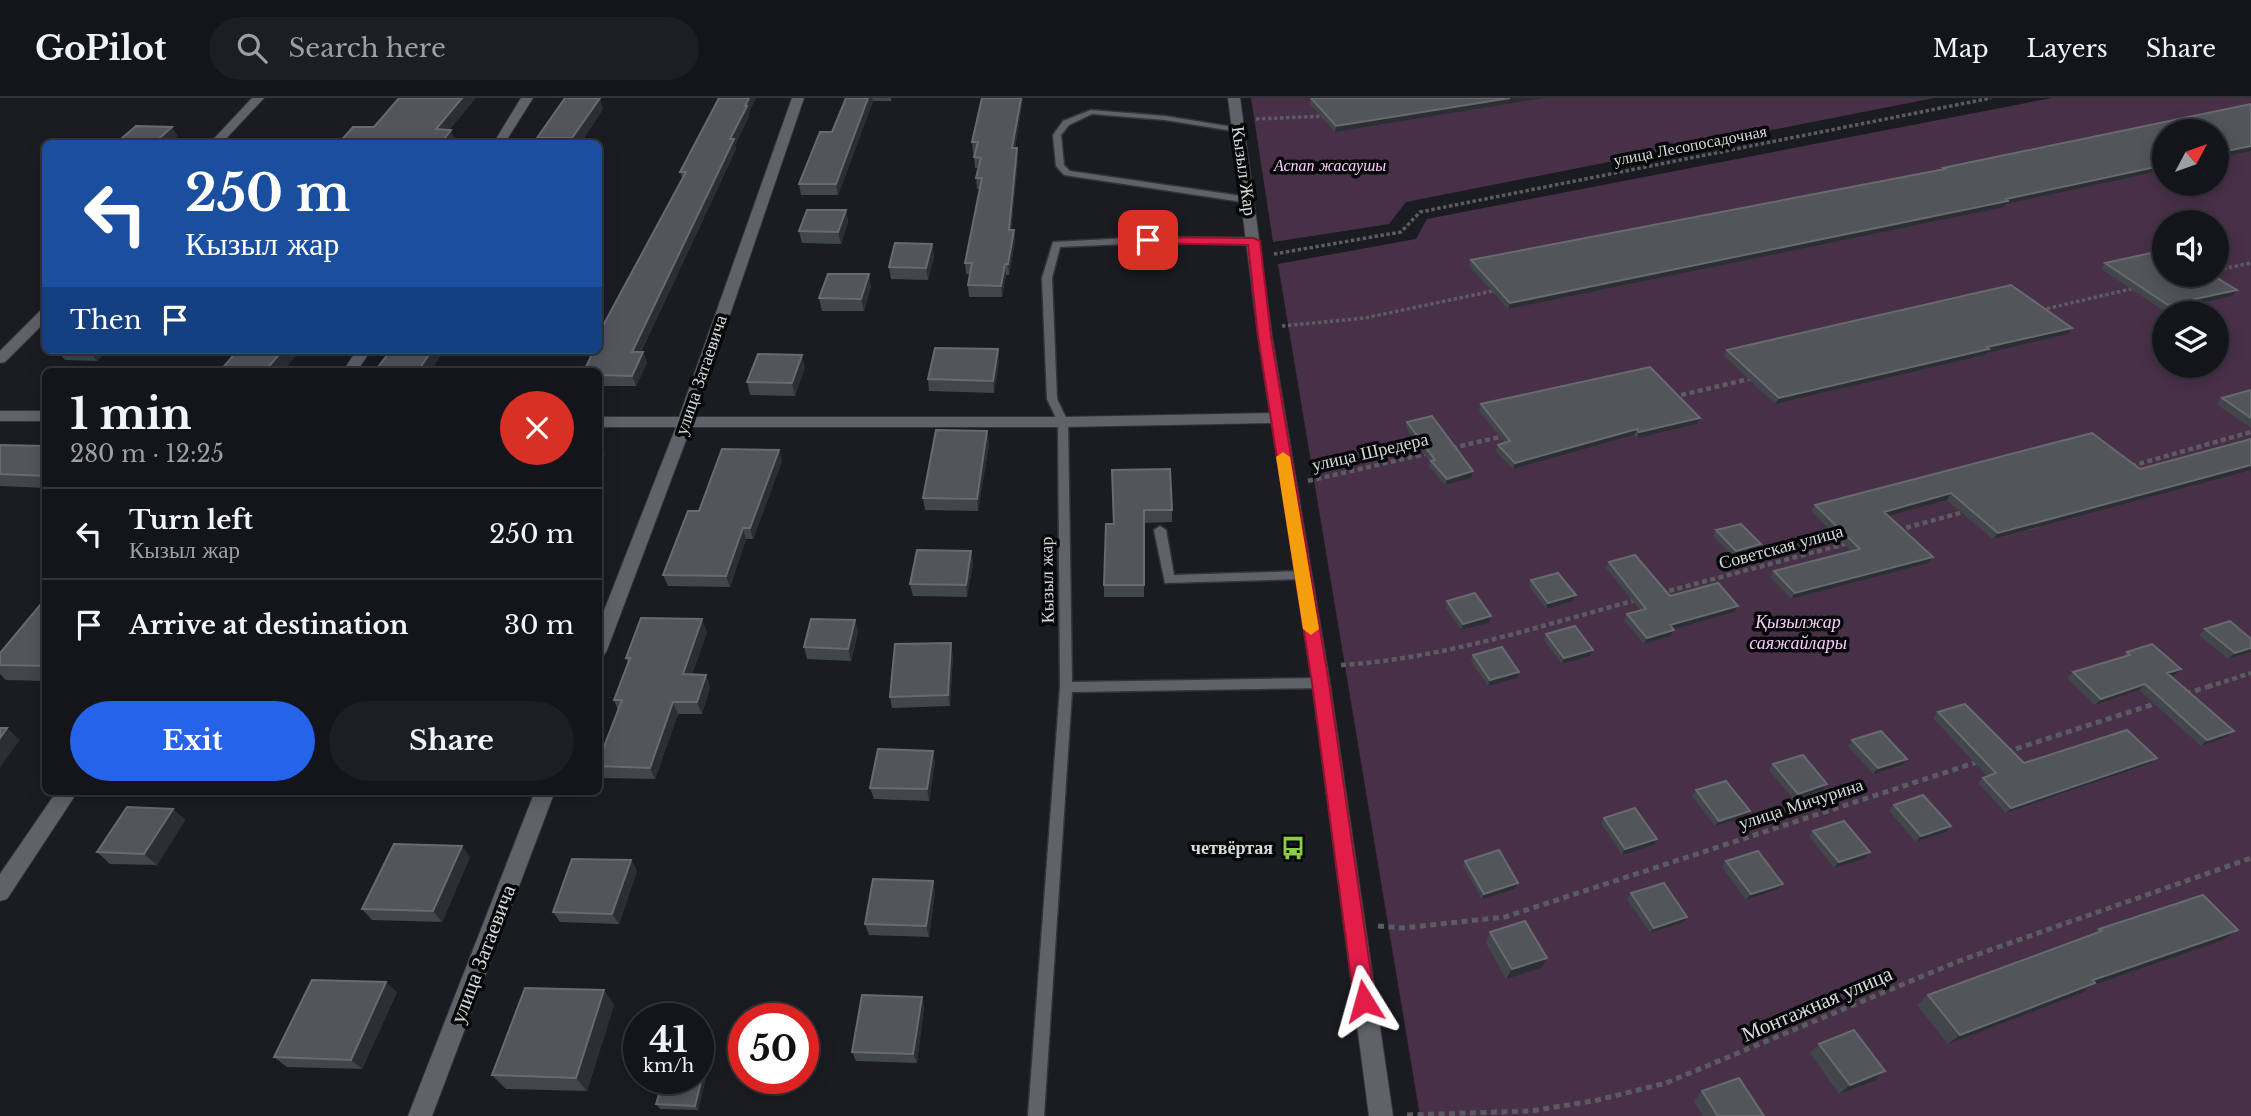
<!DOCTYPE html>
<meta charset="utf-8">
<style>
body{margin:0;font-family:"Libre Baskerville",serif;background:#1d1e23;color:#f1f3f6;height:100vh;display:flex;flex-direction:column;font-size:26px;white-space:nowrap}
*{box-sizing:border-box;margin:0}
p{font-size:23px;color:#9d9fa2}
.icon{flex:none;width:38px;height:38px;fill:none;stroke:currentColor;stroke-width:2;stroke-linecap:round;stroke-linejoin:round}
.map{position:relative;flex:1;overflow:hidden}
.sheet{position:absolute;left:42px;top:270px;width:560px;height:427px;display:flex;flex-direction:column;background:#14151a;border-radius:10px;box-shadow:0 4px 18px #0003,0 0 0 2px #333439}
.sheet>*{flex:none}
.banner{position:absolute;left:42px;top:42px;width:560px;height:214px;border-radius:10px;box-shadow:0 4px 18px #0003,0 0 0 2px #333439;background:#1a4fa0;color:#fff;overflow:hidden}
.needle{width:46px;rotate:49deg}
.fabs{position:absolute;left:2152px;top:21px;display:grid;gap:14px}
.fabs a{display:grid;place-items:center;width:77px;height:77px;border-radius:50%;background:#14151a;box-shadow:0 4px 18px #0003,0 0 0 2px #333439;font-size:35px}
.speed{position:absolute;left:623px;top:905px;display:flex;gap:14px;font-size:35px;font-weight:700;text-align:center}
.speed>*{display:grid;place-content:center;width:91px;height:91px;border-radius:50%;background:#14151a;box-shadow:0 4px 18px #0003,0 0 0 2px #333439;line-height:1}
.speed small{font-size:18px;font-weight:400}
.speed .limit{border:10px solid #d22;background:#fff;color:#111}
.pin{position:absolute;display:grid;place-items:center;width:60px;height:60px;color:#fff;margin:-30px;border-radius:14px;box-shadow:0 4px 10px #0006}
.me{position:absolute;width:77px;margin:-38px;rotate:352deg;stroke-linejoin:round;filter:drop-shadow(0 0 5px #0008)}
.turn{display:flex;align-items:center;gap:24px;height:147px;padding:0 28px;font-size:32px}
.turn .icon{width:91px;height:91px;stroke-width:2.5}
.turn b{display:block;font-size:49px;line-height:60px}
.then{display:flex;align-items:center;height:66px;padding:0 28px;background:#0003;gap:14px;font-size:26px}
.round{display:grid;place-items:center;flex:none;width:74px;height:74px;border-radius:37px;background:#1d1e23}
.summary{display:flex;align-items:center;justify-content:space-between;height:119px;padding:0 28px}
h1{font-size:42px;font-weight:800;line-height:52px}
.primary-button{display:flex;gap:14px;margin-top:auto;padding:14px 28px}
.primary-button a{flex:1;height:80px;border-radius:42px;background:#2563eb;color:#fff;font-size:28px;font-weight:800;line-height:80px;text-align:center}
.primary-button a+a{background:#1d1e23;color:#f1f3f6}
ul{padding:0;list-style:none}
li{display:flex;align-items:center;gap:21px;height:91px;padding:0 28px;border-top:2px solid #333439}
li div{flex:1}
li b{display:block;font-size:26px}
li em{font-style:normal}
header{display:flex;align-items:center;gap:42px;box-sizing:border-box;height:98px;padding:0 35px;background:#14151a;border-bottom:2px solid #333439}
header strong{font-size:33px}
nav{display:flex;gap:38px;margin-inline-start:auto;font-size:24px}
.search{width:490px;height:63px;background:#1d1e23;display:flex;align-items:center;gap:18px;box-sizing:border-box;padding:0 24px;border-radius:38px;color:#9d9fa2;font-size:26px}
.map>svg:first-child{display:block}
.green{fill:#493049;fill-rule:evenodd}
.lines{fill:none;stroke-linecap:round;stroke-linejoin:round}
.lane-casing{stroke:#343539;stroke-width:3}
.street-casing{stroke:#343539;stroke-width:2}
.secondary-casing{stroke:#343539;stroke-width:2}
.path-far2{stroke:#5a5c61;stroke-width:3.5;stroke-dasharray:3.5 2.5;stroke-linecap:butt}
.path-far1{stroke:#5a5c61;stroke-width:4.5;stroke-dasharray:5 3.5;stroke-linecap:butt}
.path{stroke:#5a5c61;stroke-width:5;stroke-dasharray:6 4.5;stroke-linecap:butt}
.lane{fill:#5f6268;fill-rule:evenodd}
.street{fill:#5f6268;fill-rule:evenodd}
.secondary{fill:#5f6268;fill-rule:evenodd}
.wall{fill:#41464b}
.shaded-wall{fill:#2b2f34}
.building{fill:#52565b;stroke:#676a6f;stroke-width:2}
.route{fill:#e11d48;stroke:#92132f;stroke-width:2}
.slow{fill:#f59e0b}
.labels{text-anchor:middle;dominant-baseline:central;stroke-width:7;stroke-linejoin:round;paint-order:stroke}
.far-street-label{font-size:16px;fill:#d8d9dd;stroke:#060709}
.far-park-label{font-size:16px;font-style:italic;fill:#fccdfb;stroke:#060709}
.street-label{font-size:18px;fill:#d8d9dd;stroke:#060709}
.park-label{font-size:18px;font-style:italic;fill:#fccdfb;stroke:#060709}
.poi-label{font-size:18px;font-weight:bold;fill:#d8d9dd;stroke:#060709;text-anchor:end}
.near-street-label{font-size:21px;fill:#d8d9dd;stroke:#060709}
</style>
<header>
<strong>GoPilot</strong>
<div class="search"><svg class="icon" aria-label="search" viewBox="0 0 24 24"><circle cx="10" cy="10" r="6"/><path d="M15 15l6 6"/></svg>Search here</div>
<nav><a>Map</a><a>Layers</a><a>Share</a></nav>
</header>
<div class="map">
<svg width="2251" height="1018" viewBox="0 0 2251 1018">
<rect width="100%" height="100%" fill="#1a1c22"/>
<path class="green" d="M1251 0H1934L1406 104 1389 126 1273 144Z
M2052 0H2251V1018H1420L1278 166 1416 141 1427 121ZM2165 33H2217V86H2165ZM2165 124H2217V177H2165ZM2165 215H2217V268H2165Z"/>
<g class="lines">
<g class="lane-casing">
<path id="lane" d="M1091 12 1165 18 1239 30 1243 32 1239 34 1165 22 1092 16 1069 27 1061 37 1064 67 1070 73 1249 99 1253 102 1249 105 1064 77 1056 68 1053 37 1063 23Z
M1148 139 1254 140 1258 143 1254 146 1148 145 1060 149 1052 180 1057 301 1068 324 1072 584 1321 580 1326 581 1327 585 1326 589 1321 590 1072 594 1044 1018H1028L1060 589 1058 324 1047 301 1042 180 1053 144Z
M1160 428 1166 432 1174 477 1302 473 1308 477 1302 481 1165 485 1154 432Z"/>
</g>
<g class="street-casing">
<path id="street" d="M252 0H264L221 46H209Z
M521 0H533L504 46H493Z
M792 0H804L695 319H1063L1277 315 1285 320 1277 325 1063 329H691L607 552 604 557 598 559V528L676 329H598V319H679Z
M46 211V223L5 264 0 265V253L41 212Z
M357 252H371L357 273H343Z
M0 313H46V323H0Z
M57 693H78L7 801 0 803V776Z
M535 693H555L432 1018H408Z"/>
</g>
<g class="secondary-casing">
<path id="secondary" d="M1228 0H1240L1272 238 1330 585 1393 1018H1369L1312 585 1258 238Z"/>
</g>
<path class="path-far2" d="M1256 21 1327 18
M1274 156 1401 134 1420 114 1991 0
M2217 172 2251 165
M2041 212 2135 190
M1282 228 1365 220 1497 192"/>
<path class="path-far1" d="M1673 299 1753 280
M1452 350 1504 338
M2131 368 2251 334
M1308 383 1429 355
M1898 432 1967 413
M1661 495 1849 445
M1341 567C1441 561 1540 528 1636 502
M2208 589 2251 575"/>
<path class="path" d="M2185 596 2213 587
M2006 654 2157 605
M1378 828 1403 830 1505 819 1977 664
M1407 1017 1531 1013 1598 1002 1666 985 1959 863 2251 760"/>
<use href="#lane" class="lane"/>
<use href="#street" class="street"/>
<use href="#secondary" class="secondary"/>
</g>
<path class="wall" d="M846 0H891V3H873L838 97H801L799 86 832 34Z
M982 0H1023L1015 50 1018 61 1011 132H1014L1015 143 1009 177H1006L1002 199H969L968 187 970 176H966L965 165 980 91H977L976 80 978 70H975L974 59 975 55H973L972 44Z
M1311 0H1544L1335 34 1310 6Z
M603 11 580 46H540L537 40Z
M749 15V18L735 47 736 51 641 254H643L647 265 636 288H598L601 239 599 235 683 81 680 74Z
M2165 33V72L2006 106 2005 109 1508 211 1469 168 1471 162 1943 72V70Z
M846 112 848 124 841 146 802 145 799 133Z
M932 146 934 158 928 182 891 181 889 169Z
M2105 165 2232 198 2164 213 2101 171Z
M871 188 864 213H822L819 200Z
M2072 230 2068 236 1987 255 1985 257 1775 306 1724 258 1727 252Z
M998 251 999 263 994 295 929 293 928 281Z
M57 252H107L97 263 65 262Z
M805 269 795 298 750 297 747 284Z
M2251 292V330L2216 306 2222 300Z
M1481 306 1700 320 1697 326 1637 340 1634 337 1513 371 1496 353 1498 347 1505 345 1479 313Z
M1407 324 1471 380 1445 387 1429 369 1430 364 1406 330Z
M987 333 989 346 978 413 925 412 923 400Z
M2092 335 2038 430 1993 441 1947 402 1888 417 1933 459 1928 465 1791 501 1770 479 1774 473 1851 453 1811 413 1815 407Z
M0 347 46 348V390L0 388Z
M779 352 782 363 753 441H746L730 489 668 488 663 477 699 413Z
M1112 372 1172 412V424L1144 425V499H1104V487L1113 426Z
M1716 432 1761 446 1758 453 1733 459 1713 438Z
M971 453 973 465 967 499 913 498 910 486Z
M1609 464 1670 498 1735 514 1673 531 1671 538 1644 546 1624 522 1627 516 1640 512 1606 470Z
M1531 482 1576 497 1573 503 1546 511 1529 488Z
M46 500V583L6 582 0 576V555Z
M1447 503 1489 525 1461 532 1445 509Z
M855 522 858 534 851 563 807 561 804 549Z
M2205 531 2251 541V554L2228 561 2199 537Z
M707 534 692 576 706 577 710 589 702 616H678L655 681 603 680 598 672V664L618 612 614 602 628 565 626 560Z
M1546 536 1593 552 1590 558 1562 566 1544 542Z
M2127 554 2175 577 2171 578 2227 639 2201 648 2139 592 2095 607 2067 580 2073 574 2122 559Z
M953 557 950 608 892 610 890 599Z
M1473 557 1517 580 1488 588 1471 563Z
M1938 614 2024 665H2151L2006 715 1978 685 1983 680 1987 678 1933 620Z
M1852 642 1902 667 1873 676 1848 648Z
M935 664 929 703 874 701 870 690Z
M1773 666 1823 692 1793 701 1769 672Z
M1696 692 1746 719 1715 728 1692 698Z
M1894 707 1946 734 1916 744 1889 713Z
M173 711 185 722 157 767 110 766 97 754Z
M1604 720 1657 741 1654 747 1622 757 1601 725Z
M1813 733 1870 754 1865 760 1834 770 1809 738Z
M470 759 442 824 372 822 362 811Z
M631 762 637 773 619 826 560 824 553 814Z
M1465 763 1518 785 1515 791 1482 801 1463 768Z
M1726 763 1783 786 1778 791 1746 802 1722 769Z
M933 783 935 794 929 839 869 837 865 826Z
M1631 795 1687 819 1684 824 1650 835 1627 801Z
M2099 831 2223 842 2091 888 2082 895 1948 946 1917 907 1928 897 2092 837Z
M1490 834 1541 870 1506 881 1486 845Z
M604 892 614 907 587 993 506 991 492 977Z
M397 894 362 971 287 969 274 959Z
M922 899 924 909 917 965 856 963 852 954Z
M1819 946 1885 973 1874 983 1839 996 1810 955Z
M709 968 698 1012 660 1011 656 1006Z
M1702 993 1764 1018H1703L1694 1003Z"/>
<path class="shaded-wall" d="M462 0H476L441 42 436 31Z
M600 0 603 11 580 46H574L572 40Z
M749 0H756L749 15V18L735 47 736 51 636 265 632 254Z
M868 0H872L873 3 838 97 836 86Z
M1021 0H1023L1013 61 1012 50Z
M1510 0H1544L1335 34 1336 28Z
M172 29 178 38 170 46H153Z
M451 32 456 43 453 46H440Z
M2251 48V53L2217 60V55Z
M1017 50 1018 61 1010 143 1009 132Z
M2165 67V72L2006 106 2005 109 1508 211 1510 205 2006 101Z
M846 112 848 124 841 146 838 134Z
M1014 132 1015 143 1009 177 1008 166Z
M932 146 934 158 928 182 926 170Z
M1005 166 1006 177 1002 199 1001 188Z
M869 176 871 188 864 213 861 201Z
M2237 192 2232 198 2164 213 2168 207Z
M2072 230 2068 236 1987 255 1985 257 1775 306 1779 300 1987 249Z
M998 251 999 263 994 295 993 283Z
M89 252H107L97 263Z
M283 252H301L283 273H265Z
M432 252H444L431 273H418Z
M643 254 647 265 636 288 632 278Z
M802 257 805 269 795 298 792 285Z
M1700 320 1697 326 1637 340 1639 334Z
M1637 331 1634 337 1513 371 1515 365Z
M987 333 989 346 978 413 977 401Z
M600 346 605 357 598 370V349Z
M779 352 782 363 753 441 750 430Z
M2251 367V372L1993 441 1998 435Z
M1473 373 1471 380 1445 387 1447 381Z
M1951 395 1947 402 1880 420 1884 414Z
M743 430 746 441 730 489 726 478Z
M1761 446 1758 453 1733 459 1736 453Z
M971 453 973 465 967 499 966 487Z
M1933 459 1928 465 1791 501 1795 495Z
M1576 497 1573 503 1546 511 1548 505Z
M1738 508 1735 514 1667 533 1670 527Z
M1491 518 1489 525 1461 532 1463 526Z
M702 521 707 534 688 588 683 576Z
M855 522 858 534 851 563 848 551Z
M1674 532 1671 538 1644 546 1647 540Z
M951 545 953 557 950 608 948 597Z
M2251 550V554L2228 561 2235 555Z
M1593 552 1590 558 1562 566 1564 560Z
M2181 571 2175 577 2161 582 2167 575Z
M1519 574 1517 580 1488 588 1490 582Z
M706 577 710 589 702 616 697 604Z
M2145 586 2139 592 2095 607 2101 601Z
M673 604 678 616 655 681 650 670Z
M7 630 20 642 0 669V640Z
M2234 633 2227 639 2201 648 2207 642Z
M933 653 935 664 929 703 927 691Z
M2157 660 2151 665 2006 715 2011 710Z
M1907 661 1902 667 1873 676 1878 670Z
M1827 686 1823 692 1793 701 1798 696Z
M173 711 185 722 157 767 144 756Z
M1750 713 1746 719 1715 728 1719 723Z
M1951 728 1946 734 1916 744 1921 738Z
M1657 741 1654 747 1622 757 1625 751Z
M462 748 470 759 442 824 433 813Z
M1870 754 1865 760 1834 770 1839 764Z
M631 762 637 773 619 826 612 816Z
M933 783 935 794 929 839 926 828Z
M1518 785 1515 791 1482 801 1484 796Z
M1783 786 1778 791 1746 802 1751 796Z
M1687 819 1684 824 1650 835 1654 830Z
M2238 832 2223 842 2091 888 2082 895 1948 946 1960 937 2093 882Z
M1547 860 1541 870 1506 881 1512 871Z
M386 884 397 894 362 971 351 962Z
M604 892 614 907 587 993 576 980Z
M922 899 924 909 917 965 913 956Z
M706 963 709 968 698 1012 695 1008Z
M1885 973 1874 983 1839 996 1850 987Z"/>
<path class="building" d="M399 0H462L436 31 451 32 440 46H338L353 29H374Z
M565 0H600L572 40H537Z
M719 0H749L745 8H747L730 41H734L632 254H643L632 278 598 277V273H584L594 252H598V244L603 235H599L686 74H680Z
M846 0H868L836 86H799L820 34H832Z
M982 0H1021L1012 50H1017L1009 132H1014L1008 166H1005L1001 188 968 187 972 165H965L982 80H976L981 60 974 59 978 44H972Z
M1311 0H1510L1336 28Z
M2251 6V48L2217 55V33H2165V67L2006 101 2008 103 1510 205 1471 162 1945 71 1943 70Z
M136 28 172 29 153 46H115Z
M807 112H846L838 134 799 133Z
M895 145 932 146 926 170 889 169Z
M2165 152V177H2212L2237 192 2168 207 2105 165Z
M828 176H869L861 201 819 200Z
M2011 187 2072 230 1987 249 1989 251 1779 300 1727 252Z
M935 250 998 251 993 283 928 281Z
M238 252H283L265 273H220Z
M391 252H432L418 273H375Z
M758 256 802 257 792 285 747 284Z
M1650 269 1700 320 1639 334 1637 331 1515 365 1498 347 1510 343 1481 306Z
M2251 292V320L2222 300Z
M1432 318 1473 373 1447 381 1431 363 1435 362 1407 324Z
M936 332 987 333 977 401 923 400Z
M2092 335 2140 371 2251 341V367L1998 435 1951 395 1884 414 1933 459 1795 495 1774 473 1860 451 1815 407Z
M0 347 46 348V378L0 376Z
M722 351 779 352 750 430H743L726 478 663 477 688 413H699Z
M1170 371 1172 412H1144V487H1104L1106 426H1114L1112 372Z
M1741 426 1761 446 1736 453 1716 432Z
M917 452 971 453 966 487 910 486Z
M1635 457 1670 498 1718 485 1738 508 1670 527 1674 532 1647 540 1627 516 1646 511 1609 464Z
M1558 475 1576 497 1548 505 1531 482Z
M1475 495 1491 518 1463 526 1447 503Z
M46 500V568L0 567V555Z
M641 520 702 521 683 576 706 577 697 604H673L650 670 598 668V664L622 602H614L630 560H626Z
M811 521 855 522 848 551 804 549Z
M2230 523 2251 541V550L2235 555 2205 531Z
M1575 528 1593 552 1564 560 1546 536Z
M951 545 948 597 890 599 895 546Z
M2152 546 2181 571 2167 575 2234 633 2207 642 2145 586 2101 601 2073 574 2130 557 2127 554Z
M1502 549 1519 574 1490 582 1473 557Z
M1965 606 2024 665 2127 632 2157 660 2011 710 1983 680 1996 675 1938 614Z
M0 630H7L0 640Z
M1881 633 1907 661 1878 670 1852 642Z
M878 651 933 653 927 691 870 690Z
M1803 657 1827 686 1798 696 1773 666Z
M1726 683 1750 713 1719 723 1696 692Z
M1923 697 1951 728 1921 738 1894 707Z
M127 709 173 711 144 756 97 754Z
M1635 710 1657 741 1625 751 1604 720Z
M1844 723 1870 754 1839 764 1813 733Z
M394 746 462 748 433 813 362 811Z
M1499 752 1518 785 1484 796 1465 763Z
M1758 753 1783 786 1751 796 1726 763Z
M572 761 631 762 612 816 553 814Z
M873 781 933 783 926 828 865 826Z
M1664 785 1687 819 1654 830 1631 795Z
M2203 797 2238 832 2093 882 2095 885 1960 937 1928 897 2102 833 2099 831Z
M1525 823 1547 860 1512 871 1490 834Z
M312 882 386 884 351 962 274 959Z
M525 890 604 892 576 980 492 977Z
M862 897 922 899 913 956 852 954Z
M1854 932 1885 973 1850 987 1819 946Z
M698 963H706L695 1008 656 1006 664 980H698Z
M1739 980 1764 1018H1718L1702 993Z"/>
<path class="route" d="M1148 139 1254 140 1260 143 1271 238 1329 585 1375 903 1372 910 1364 912 1357 910 1354 903 1312 585 1258 238 1248 147 1144 145 1142 142Z"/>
<path class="slow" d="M1283 354 1290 359 1319 531 1311 537 1303 531 1276 359Z"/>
<defs>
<g id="bus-bare" transform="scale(1.89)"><path d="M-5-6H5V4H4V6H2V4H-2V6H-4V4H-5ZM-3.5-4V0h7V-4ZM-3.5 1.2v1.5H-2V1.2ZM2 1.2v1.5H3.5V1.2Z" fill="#8bce46" stroke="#060709" stroke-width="2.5" paint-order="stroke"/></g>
</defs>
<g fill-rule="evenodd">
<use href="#bus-bare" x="1293" y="750"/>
</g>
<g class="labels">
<g class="far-street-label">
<text transform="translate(1690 47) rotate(-11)">улица Лесопосадочная</text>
</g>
<g class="far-park-label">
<text x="1330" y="67">Аспап жасаушы</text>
</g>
<g class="street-label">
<text transform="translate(1244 73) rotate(82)">Кызыл Жар</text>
<text transform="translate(701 277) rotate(-71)">улица Затаевича</text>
<text transform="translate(1370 354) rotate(-13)">улица Шредера</text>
<text transform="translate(1781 449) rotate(-15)">Советская улица</text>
<text transform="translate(1047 482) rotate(-91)">Кызыл жар</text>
<text transform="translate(1801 706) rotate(-18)">улица Мичурина</text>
</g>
<g class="park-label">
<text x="1798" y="524">Қызылжар<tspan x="1798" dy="21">саяжайлары</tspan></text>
</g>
<g class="poi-label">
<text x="1273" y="750">четвёртая</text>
</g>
<g class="near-street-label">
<text transform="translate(483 856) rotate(-69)">улица Затаевича</text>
<text transform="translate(1817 906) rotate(-23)">Монтажная улица</text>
</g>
</g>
</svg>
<div class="fabs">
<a><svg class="needle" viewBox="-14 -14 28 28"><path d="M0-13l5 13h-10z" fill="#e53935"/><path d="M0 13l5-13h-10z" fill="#9d9fa2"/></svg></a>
<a><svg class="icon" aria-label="sound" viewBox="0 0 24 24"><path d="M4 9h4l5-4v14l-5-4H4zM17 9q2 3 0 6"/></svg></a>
<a><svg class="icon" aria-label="layers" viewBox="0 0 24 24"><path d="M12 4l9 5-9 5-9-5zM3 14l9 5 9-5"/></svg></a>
</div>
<div class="speed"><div>41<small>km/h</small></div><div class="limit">50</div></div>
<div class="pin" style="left:1148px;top:142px;background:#d93025"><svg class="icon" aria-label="arrive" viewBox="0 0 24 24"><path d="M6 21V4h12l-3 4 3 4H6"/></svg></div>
<svg class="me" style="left:1364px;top:903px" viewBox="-20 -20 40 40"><path d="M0-17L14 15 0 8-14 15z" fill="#e11d48" stroke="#fff" stroke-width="4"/></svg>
<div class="banner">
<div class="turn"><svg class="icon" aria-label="left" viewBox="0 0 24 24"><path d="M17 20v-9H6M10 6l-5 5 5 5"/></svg><div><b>250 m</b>Кызыл жар</div></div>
<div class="then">Then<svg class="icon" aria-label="arrive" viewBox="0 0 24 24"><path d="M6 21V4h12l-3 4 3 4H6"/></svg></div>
</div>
<section class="sheet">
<div class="summary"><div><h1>1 min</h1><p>280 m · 12:25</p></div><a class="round" style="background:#d93025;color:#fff"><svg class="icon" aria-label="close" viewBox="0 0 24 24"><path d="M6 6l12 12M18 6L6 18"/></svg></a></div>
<ul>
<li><svg class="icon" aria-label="left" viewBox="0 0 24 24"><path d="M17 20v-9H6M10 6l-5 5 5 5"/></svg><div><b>Turn left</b><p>Кызыл жар</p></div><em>250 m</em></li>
<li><svg class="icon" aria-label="arrive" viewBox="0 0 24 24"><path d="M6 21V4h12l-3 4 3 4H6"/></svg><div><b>Arrive at destination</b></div><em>30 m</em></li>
</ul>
<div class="primary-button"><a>Exit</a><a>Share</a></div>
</section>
</div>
